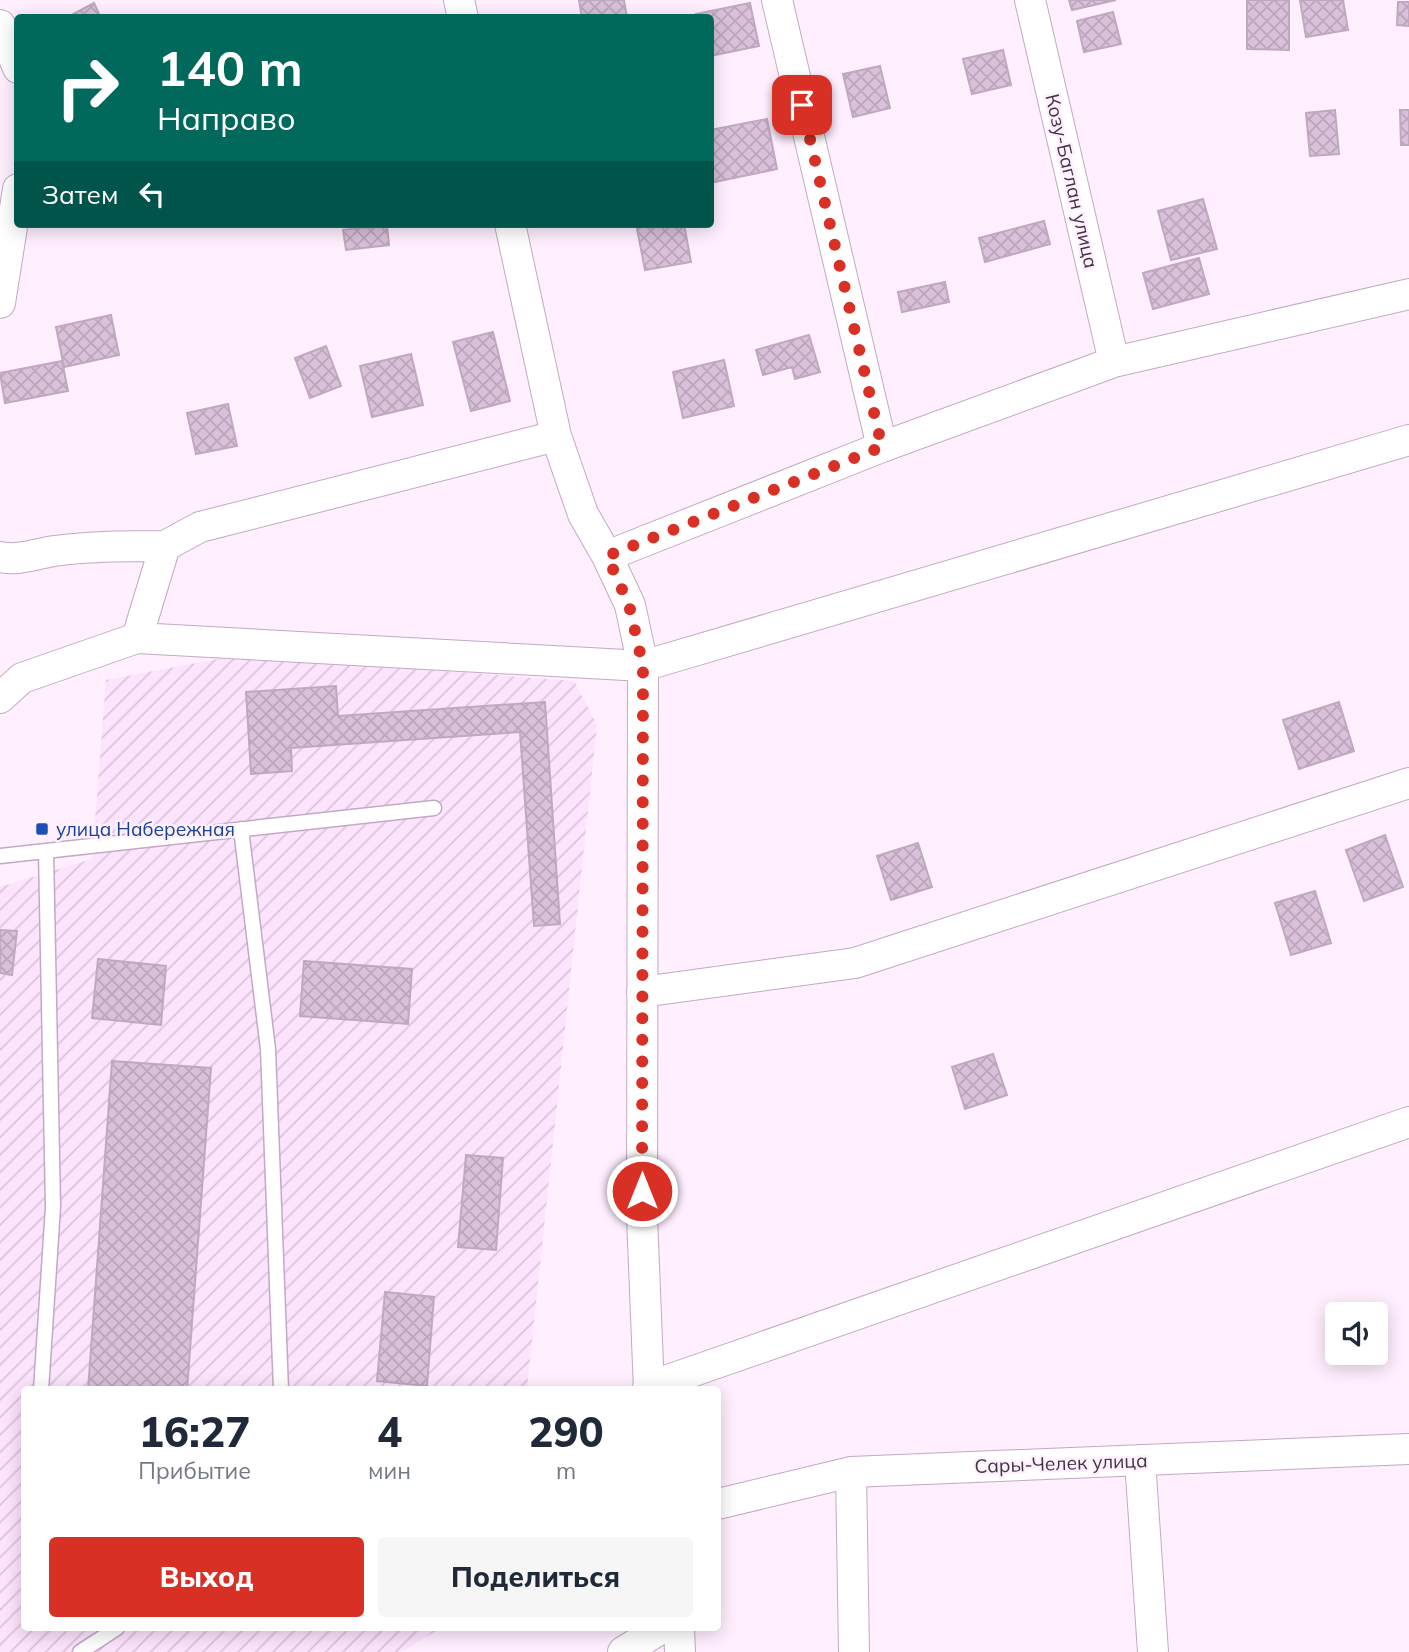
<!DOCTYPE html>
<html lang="ru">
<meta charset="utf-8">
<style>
body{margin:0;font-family:Mulish,sans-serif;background:#f6f6f7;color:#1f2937;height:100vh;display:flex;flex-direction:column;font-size:26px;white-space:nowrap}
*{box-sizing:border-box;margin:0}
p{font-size:23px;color:#747a83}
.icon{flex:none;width:38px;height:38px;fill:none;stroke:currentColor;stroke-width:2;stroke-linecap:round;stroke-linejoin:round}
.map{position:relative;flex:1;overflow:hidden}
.side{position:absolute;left:21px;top:1386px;width:700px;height:245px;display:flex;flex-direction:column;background:#fff;border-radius:7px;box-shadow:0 4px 18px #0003}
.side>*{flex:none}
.top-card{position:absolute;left:14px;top:14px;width:700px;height:214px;border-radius:7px;box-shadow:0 4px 18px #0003;background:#00695c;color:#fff;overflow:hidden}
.controls{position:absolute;left:1325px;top:1302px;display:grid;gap:14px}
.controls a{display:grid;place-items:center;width:63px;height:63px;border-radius:7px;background:#fff;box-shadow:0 4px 18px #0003;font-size:35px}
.pin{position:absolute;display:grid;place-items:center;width:60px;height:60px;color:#fff;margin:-30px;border-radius:14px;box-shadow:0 4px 10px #0006}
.me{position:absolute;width:77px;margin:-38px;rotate:0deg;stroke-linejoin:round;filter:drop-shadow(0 0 5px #0008)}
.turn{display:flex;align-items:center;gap:24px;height:147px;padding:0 28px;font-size:32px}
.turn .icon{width:91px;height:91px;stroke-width:2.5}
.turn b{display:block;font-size:49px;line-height:60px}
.then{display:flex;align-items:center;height:66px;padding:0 28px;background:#0003;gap:14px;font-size:26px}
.eta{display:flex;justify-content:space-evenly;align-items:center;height:119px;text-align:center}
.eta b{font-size:42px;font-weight:800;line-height:49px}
.cta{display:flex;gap:14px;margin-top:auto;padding:14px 28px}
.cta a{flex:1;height:80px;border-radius:7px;background:#d93025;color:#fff;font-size:28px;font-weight:800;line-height:80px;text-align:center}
.cta a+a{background:#f6f6f7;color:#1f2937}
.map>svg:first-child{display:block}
.industrial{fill:url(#industrial-furrows)}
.building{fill:url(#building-cross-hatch);stroke:#c0a8c0;stroke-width:2}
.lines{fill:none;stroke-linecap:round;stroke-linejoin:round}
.service-casing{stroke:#c2aac2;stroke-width:17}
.minor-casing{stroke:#c2aac2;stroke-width:32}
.service{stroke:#fff;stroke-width:14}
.minor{stroke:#fff;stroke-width:30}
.route{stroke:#d93025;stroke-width:12;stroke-dasharray:0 21.6}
.transit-dot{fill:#1a4fb4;stroke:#ffefff;stroke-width:2.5}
.labels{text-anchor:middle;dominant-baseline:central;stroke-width:5;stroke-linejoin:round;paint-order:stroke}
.street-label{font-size:19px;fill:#3e343e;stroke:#ffefff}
.transit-label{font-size:19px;fill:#164399;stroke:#ffefff;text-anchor:start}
</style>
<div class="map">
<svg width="1409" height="1652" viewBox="0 0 1409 1652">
<defs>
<pattern id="industrial-furrows" width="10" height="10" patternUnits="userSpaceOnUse" patternTransform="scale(1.75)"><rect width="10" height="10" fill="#fde4fe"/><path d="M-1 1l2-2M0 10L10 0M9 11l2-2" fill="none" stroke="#dac4db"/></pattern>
<pattern id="building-cross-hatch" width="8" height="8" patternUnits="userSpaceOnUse" patternTransform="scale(1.75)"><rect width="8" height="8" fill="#d9c1da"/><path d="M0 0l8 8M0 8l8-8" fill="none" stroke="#bba6bc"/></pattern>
</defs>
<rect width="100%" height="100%" fill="#ffefff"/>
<path class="industrial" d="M239 655 574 681 597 725 527 1389 24 1390V1628H441L401 1652H0V887L92 859 106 680Z"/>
<path class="building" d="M579 0H624L627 18H582Z
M1069 0H1116L1072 10Z
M1247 0H1289V50L1247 49Z
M1300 0H1343L1348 30 1306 37Z
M1398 2H1409V26L1397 25Z
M94 3 101 18H66Z
M750 3 759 46 710 56V18H697L696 14Z
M1113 12 1121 44 1084 52 1077 21Z
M1003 50 1011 85 972 94 963 59Z
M880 66 890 108 853 117 843 74Z
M1335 110 1339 154 1310 156 1306 113Z
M1400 110H1409V145H1401Z
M767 119 777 169 710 183V130Z
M1203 199 1217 249 1171 260 1158 211Z
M1044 221 1050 244 985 262 979 238Z
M636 224H684L691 262 645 270Z
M387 225 389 245 346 250 343 230Z
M1199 258 1209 294 1153 309 1143 273Z
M945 282 949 302 902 312 898 292Z
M111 315 119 355 64 367 56 327Z
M493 332 510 401 471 411 453 342Z
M809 335 820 372 795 379 792 367 763 375 756 350Z
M326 346 341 386 310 398 295 358Z
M411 354 423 405 372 417 360 366Z
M724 360 734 406 683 418 673 372Z
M62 361 68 391 5 403 0 373Z
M228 404 237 446 196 454 187 413Z
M336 686 338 716 545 702 560 924 534 926 520 732 291 748 292 771 251 774 246 692Z
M1339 702 1354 751 1299 769 1283 720Z
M1385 835 1403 887 1364 901 1346 850Z
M918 843 932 887 891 900 877 856Z
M1315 891 1331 943 1291 955 1275 903Z
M0 930 17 931 12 975 0 973Z
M98 959 166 966 161 1025 92 1018Z
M304 961 412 969 408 1024 300 1016Z
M993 1054 1007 1095 965 1109 952 1067Z
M112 1061 211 1068 187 1390H88Z
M466 1155 503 1158 496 1250 458 1247Z
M385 1292 434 1297 427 1386 377 1381Z"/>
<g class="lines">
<g class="service-casing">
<path id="service" d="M241 829 268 1049 281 1390
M0 856 434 808
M41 1390 53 1207 46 851
M80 1652 117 1628"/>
</g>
<g class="minor-casing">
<path id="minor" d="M459 0 463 18
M777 0 882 447
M1030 0 1114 362
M0 25 18 68
M510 224 556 436
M0 303 18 189
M607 556 630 605 643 666 642 1216 649 1390
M0 557C19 561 35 554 54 551 91 546 128 546 165 546
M137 638 643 666 1409 440
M0 698 22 678 137 638 165 546 200 527 556 436 583 514 607 556 882 447 1114 362 1409 294
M642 992 855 963 1409 783
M648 1387 1409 1122
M1140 1460 1153 1652
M851 1472 854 1652
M718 1504 851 1472 1409 1449
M679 1628 680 1652
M623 1652 662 1628"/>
</g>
<use href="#service" class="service"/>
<use href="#minor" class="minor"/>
</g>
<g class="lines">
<path class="route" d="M642 1191 643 666 629 605 607 556 882 447 802 105"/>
</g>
<rect class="transit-dot" x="35" y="822" width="14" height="14" rx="3.5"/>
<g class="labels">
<g class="street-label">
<text transform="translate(1072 181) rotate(77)">Козу-Баглан улица</text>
<text transform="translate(1061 1463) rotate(-2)">Сары-Челек улица</text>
</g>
<g class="transit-label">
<text x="56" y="829">улица Набережная</text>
</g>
</g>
</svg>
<div class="controls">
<a><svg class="icon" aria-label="sound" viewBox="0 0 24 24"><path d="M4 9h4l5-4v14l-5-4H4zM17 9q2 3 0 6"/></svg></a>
</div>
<div class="pin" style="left:802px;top:105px;background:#d93025"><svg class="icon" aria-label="arrive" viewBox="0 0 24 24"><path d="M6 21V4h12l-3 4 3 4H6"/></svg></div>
<svg class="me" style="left:642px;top:1191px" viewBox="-20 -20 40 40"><circle r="17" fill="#d93025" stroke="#fff" stroke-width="3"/><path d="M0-11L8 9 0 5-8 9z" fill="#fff"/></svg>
<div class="top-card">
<div class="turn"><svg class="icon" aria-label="right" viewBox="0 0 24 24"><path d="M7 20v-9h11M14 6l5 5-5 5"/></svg><div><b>140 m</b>Направо</div></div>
<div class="then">Затем<svg class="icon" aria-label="left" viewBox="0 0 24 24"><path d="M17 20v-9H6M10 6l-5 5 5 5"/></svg></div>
</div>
<section class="side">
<div class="eta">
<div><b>16:27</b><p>Прибытие</p></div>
<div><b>4</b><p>мин</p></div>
<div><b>290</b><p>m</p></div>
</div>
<div class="cta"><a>Выход</a><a>Поделиться</a></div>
</section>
</div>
